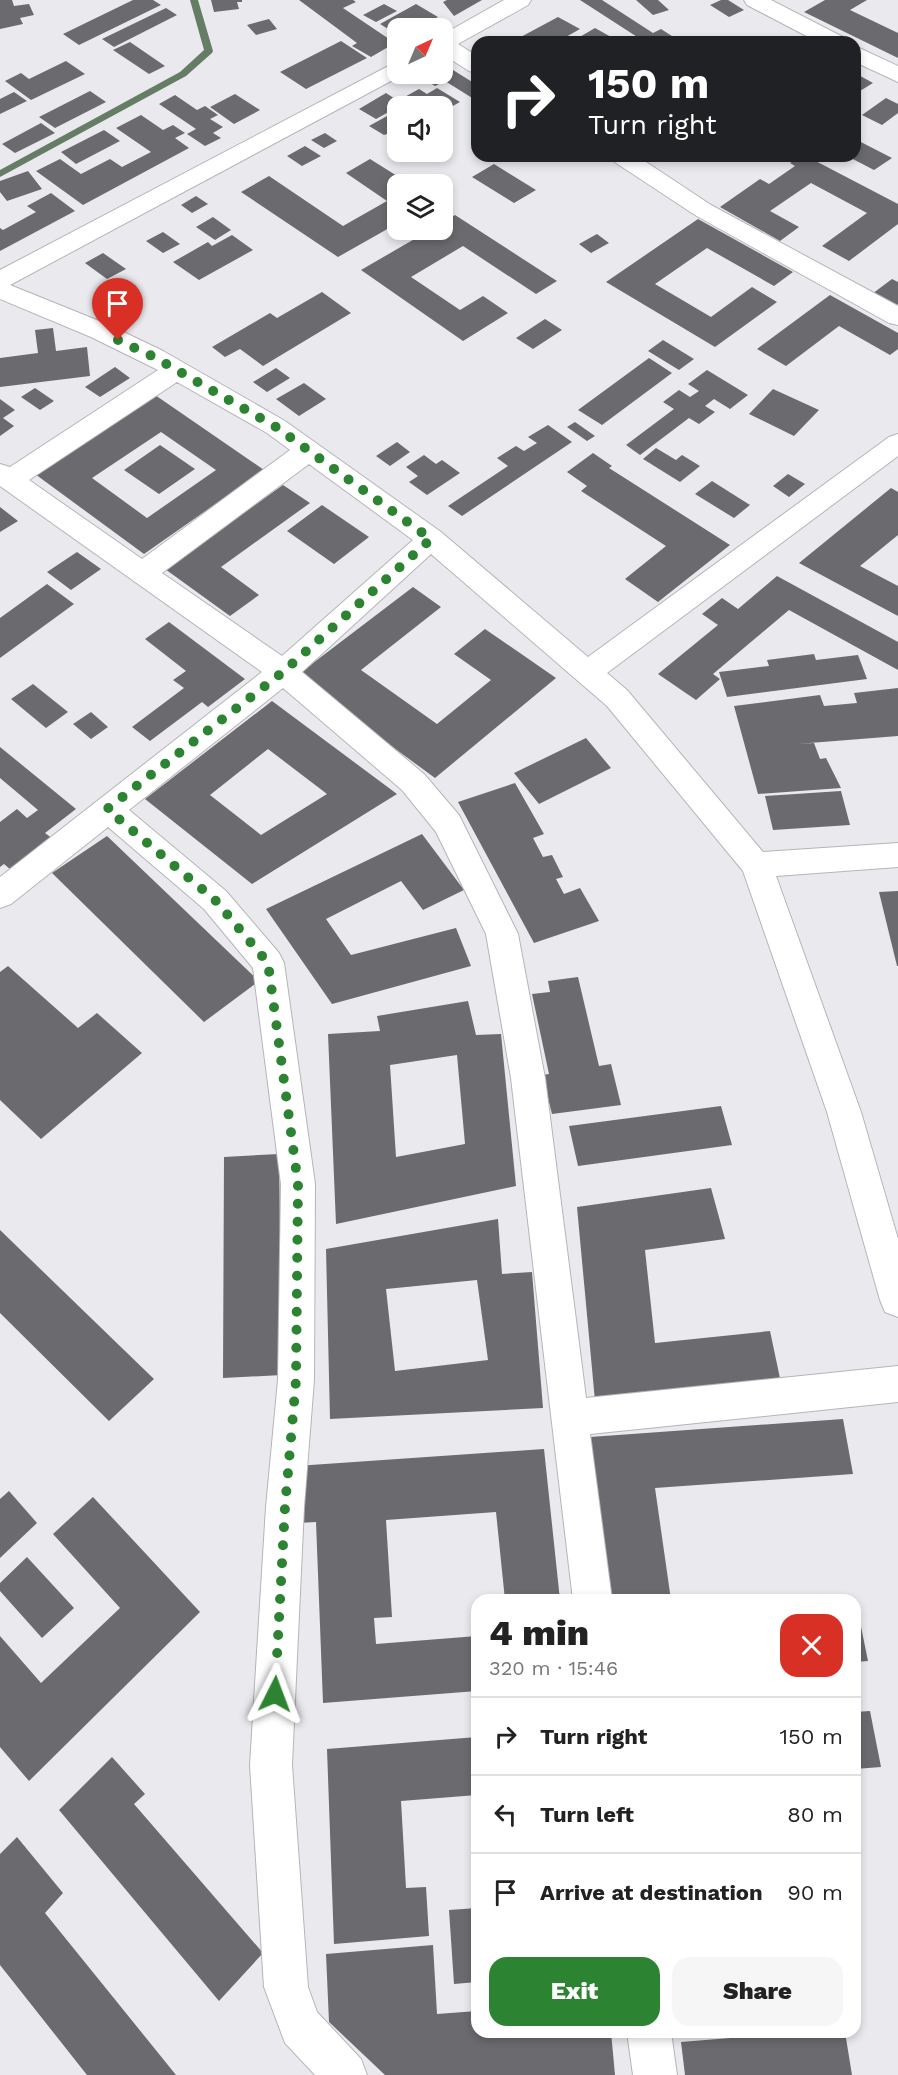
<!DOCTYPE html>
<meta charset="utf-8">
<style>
body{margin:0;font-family:"Work Sans",sans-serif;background:#f6f6f6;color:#222;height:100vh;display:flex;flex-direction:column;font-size:22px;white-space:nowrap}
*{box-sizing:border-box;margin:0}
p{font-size:20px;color:#767676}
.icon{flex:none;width:33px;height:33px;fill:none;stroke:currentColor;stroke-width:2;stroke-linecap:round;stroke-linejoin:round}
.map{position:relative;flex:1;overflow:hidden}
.panel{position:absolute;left:471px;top:1594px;width:390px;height:444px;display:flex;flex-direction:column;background:#fff;border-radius:18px;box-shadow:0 3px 9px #0003}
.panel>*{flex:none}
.banner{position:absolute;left:471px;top:36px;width:390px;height:126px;border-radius:18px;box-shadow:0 3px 9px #0003;background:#202124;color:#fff;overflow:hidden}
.needle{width:39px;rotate:44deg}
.controls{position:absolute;left:387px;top:18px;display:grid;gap:12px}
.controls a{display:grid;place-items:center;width:66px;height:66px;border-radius:12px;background:#fff;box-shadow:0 3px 9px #0003;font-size:30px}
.pin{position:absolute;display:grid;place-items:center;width:51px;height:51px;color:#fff;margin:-62px -26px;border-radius:50% 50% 50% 0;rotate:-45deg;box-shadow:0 0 6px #0007}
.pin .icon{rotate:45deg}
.me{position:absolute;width:66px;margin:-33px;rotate:3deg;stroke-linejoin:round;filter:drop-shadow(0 0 4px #0008)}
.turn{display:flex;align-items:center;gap:21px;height:126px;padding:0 18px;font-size:27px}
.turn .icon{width:78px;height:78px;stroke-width:2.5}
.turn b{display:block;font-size:42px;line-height:51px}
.round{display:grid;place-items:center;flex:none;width:63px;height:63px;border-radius:18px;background:#f6f6f6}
.overview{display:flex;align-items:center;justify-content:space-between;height:102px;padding:0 18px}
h1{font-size:36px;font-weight:800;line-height:45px}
.cta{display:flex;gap:12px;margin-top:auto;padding:12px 18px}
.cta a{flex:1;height:69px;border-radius:18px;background:#2c8331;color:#fff;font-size:24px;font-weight:800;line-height:69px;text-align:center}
.cta a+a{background:#f6f6f6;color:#222}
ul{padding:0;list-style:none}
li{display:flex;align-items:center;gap:18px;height:78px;padding:0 18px;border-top:2px solid #e0e0e0}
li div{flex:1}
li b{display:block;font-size:22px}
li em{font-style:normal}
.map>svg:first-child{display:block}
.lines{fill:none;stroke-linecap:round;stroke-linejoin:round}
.stream{fill:#667d65;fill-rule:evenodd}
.building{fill:#6b6a6e;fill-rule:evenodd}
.street-casing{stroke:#b6b4ba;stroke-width:2}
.street{fill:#fff;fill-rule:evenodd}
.route{stroke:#2c8331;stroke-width:10;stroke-dasharray:0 18}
</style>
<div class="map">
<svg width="898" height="2075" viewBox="0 0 898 2075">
<rect width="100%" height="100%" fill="#eae9ee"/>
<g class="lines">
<path class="stream" d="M190 0H198L213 51 212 53 186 76 0 177V170L180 72 204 50Z"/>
</g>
<path class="building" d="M0 0H12L14 6 29 4 34 15 20 18 23 24 0 29Z
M133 0H153L161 5 79 45 63 34Z
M211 0H242V2H237L239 9 214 12Z
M299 0H353L356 2 343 8 395 43 371 57 352 46 357 43Z
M447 0H482L454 16 443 2Z
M580 0H602L653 33 661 29 675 38 667 42H645Z
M636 0H658L669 10 653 15Z
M721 0H728L744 10 729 17 710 5Z
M825 0H867L850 10 898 33V58L804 12Z
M384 4 397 11 376 22 363 15Z
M416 4 438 17 417 28H398V35L380 24Z
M166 8 177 15 114 47 102 39Z
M558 17 580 29 557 42H522L517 39Z
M269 19 277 29 256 35 247 25Z
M595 28 620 42H585L578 38Z
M341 41 367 58 306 89 280 72Z
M130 42 165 66 149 74 113 50Z
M66 61 85 74 31 100 5 81 21 73 29 79Z
M445 65 477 85V101L445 81 435 86 415 74H442V67Z
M855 73 873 83 855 94Z
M437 88 460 102 442 112V106H404L409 104 401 99 419 89 427 94Z
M90 91 106 102 55 128 39 117Z
M14 92 27 101 0 114V99Z
M386 93 403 104 376 119 359 109Z
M235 94 260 110 234 124 210 107Z
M175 95 197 110 205 106 218 115 210 119 223 127 213 133 221 138 205 146 187 134 196 129 159 104Z
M886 98 898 104V113L882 125 862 115Z
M398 110V130L384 135 369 126Z
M141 115 163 130 173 125 185 133 175 138 189 148 83 205 36 171 60 159 81 174 110 159 122 167 151 152 116 128Z
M41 123 55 133 15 153 2 144Z
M104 130 120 141 76 164 61 152Z
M325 133 337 141 324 148 311 140Z
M855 139 892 158 874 170 847 156H855Z
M305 146 321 156 302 166 287 156Z
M801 156H806L898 204V224L849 261 822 246 867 213 811 183 770 211 799 227 780 241 720 207 760 179 769 184 795 166 790 163Z
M370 159 410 184H398V223L338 257 241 192 269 176 343 226 387 201 346 173Z
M494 164 536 190 514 203 472 177Z
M28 171 42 189 7 201 0 192V181Z
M51 193 75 211 0 251V228L3 230 36 212 27 206Z
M196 196 208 204 192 213 181 205Z
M455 215 557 281 536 294 463 246 411 277 460 310 483 296 508 313 463 341 361 270 430 230H442V222Z
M213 217 231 230 215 240 196 227Z
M698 219 793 272 774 286 707 248 655 284 711 317 752 287 777 302 715 347 606 282Z
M163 232 180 244 163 253 146 241Z
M597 234 609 243 591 253 579 244Z
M232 235 253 250 199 280 173 262 208 242 212 246Z
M103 253 126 269 107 279 85 263Z
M892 279 898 282V309L872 294Z
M322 292 351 313 263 366 240 349 225 357 212 347 270 313 277 318Z
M830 295 898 333V349L890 355 839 326 786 366 757 349Z
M545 319 562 330 533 349 516 338Z
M53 328 56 351 87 347 90 376 0 387V358L38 353 35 330Z
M663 340 694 359 679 370 648 351Z
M649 358 672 373 602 425 578 410Z
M115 367 130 378 100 397 85 387Z
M276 368 290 378 267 392 253 382Z
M707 370 748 395 730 409 714 399 705 406 715 412 699 424 689 418 640 455 626 445 674 409 663 402 679 390 690 397 699 391 688 384Z
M304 383 326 399 299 416 276 399Z
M35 388 54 401 40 410 21 397Z
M773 389 819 410 794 436 749 414Z
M155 395 264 470 144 554 35 474ZM161 432 216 470 147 518 92 478Z
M0 399 15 410 3 418 14 426 0 436Z
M575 422 595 436 587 441 567 427Z
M548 425 572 442 462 516 448 506 508 466 497 458 516 446 524 451 537 443 528 437Z
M397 442 410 452 390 466 376 456Z
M160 445 195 469 159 494 124 470Z
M656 448 676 460 682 455 700 466 680 482 643 459Z
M593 453 612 466 609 468 730 545 658 602 625 579 666 546 581 491 587 486 567 472Z
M424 455 436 464 442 460 460 473 427 495 409 482 418 476 406 467Z
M788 474 805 484 789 497 773 486Z
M712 481 750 505 734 518 695 494Z
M283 485 310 503 221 567 259 595 230 616 165 569Z
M891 488 898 492V535L860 566 898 586V616L799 563Z
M322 505 369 537 334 564 287 531Z
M0 507 18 521 0 532Z
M77 552 101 569 71 590 47 572Z
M777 576 898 642V670L789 610 713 674 720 679 696 700 658 674 718 625 702 614 722 598 738 609Z
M47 584 74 604 0 658V618Z
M413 587 441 607 361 670 437 724 491 680 454 654 485 629 556 678 435 778 296 676Z
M169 622 245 679 208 707 202 702 150 741 132 727 184 688 173 680 186 671 145 639Z
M814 654 816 660 858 655 867 679 727 697 719 672 769 666 767 660Z
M33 684 68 712 46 728 11 699Z
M898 688V736L797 744 814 743 820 759 826 758 841 788 758 794 734 706 820 695 824 706 857 703 854 693Z
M272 701 397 794 252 884 145 799ZM268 749 327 794 261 835 210 795Z
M91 712 108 727 91 739 73 724Z
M586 738 611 768 539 804 514 773Z
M0 747 76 809 45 833 53 839 11 870 4 864 0 867V822L17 809 27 818 38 810 0 778Z
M515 783 544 834 533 838 543 857 552 855 563 877 556 879 564 894 580 888 599 921 534 943 458 802Z
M841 791 850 825 773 830 765 796Z
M422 834 464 890 423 910 401 881 326 919 351 955 456 928 471 966 332 1004 266 909Z
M107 836 259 981 204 1022 52 873Z
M898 891V966H897L879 892Z
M8 966 78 1028 97 1013 142 1053 41 1139 0 1100V972Z
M578 977 599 1066 611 1064 621 1105 552 1114 542 1075 549 1074 532 994 550 992 548 981Z
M468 1001 476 1035 501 1034 516 1186 336 1224 328 1034 380 1031 377 1016ZM457 1055 465 1144 396 1157 390 1065Z
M721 1106 732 1145 578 1166 569 1126Z
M279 1154 282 1375 223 1378 224 1157Z
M711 1188 725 1239 645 1250 655 1343 770 1331 781 1383 595 1401 577 1207Z
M498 1219 502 1274 532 1272 543 1408 330 1419 326 1249ZM477 1280 488 1360 395 1371 386 1289Z
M0 1230 154 1379 109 1421 0 1313Z
M843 1419 853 1474 655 1488 671 1600H610L590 1437Z
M544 1449 560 1600H505L496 1512 386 1520 392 1617 374 1618 376 1644 477 1636V1691L323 1703 316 1522 298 1523 296 1466Z
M9 1491 37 1523 0 1558V1499Z
M93 1497 200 1612 29 1781 0 1747V1636L41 1683 120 1608 53 1534Z
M27 1557 74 1608 42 1638 0 1591V1583Z
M856 1602 868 1661 855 1662Z
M870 1711 881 1767 855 1769V1712Z
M477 1737V1795L401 1801 406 1888 426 1887 429 1936 334 1944 327 1749Z
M112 1757 145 1794 134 1804 263 1953 219 2001 59 1810Z
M17 1837 63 1893 45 1913 176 2075H87L0 1965V1854Z
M477 1908V1982L454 1984 449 1910Z
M433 1945 437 2014 477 2011V2032H611L615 2075H385L329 2022 326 1954Z
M803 2032H845L852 2075H685L681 2042Z"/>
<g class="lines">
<g class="street-casing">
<path id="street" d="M504 0H531L528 5 458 44 477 56V73L469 71 442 54V35Z
M744 0H771L843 37 846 42H818L747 5Z
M855 46 898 66V82L855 62Z
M398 61V74H404L10 285 109 325 163 351 285 421 441 532 588 657 889 437 898 434V456L607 673 627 690 763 852 898 843V867L776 876 861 1112 898 1239V1317L885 1312 880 1300 827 1112 743 871 607 706 431 554 302 672 424 774 459 815 518 934 545 1078 586 1398 898 1366V1402L590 1434 612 1600H573L511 1078 486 934 436 832 402 790 283 688 129 810 226 891 279 953 284 963 315 1184 314 1380 304 1507 292 1765 308 1987 317 2012 361 2059 367 2075H315L285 2043 264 1987 250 1765 266 1507 278 1380 281 1184 253 968 204 909 108 827 11 904 0 908V877L262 672 0 486V464L10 467 158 370 91 337 0 299V270ZM177 382 267 433 290 450 142 559 29 480ZM309 464 413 540 282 656 162 573Z
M609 156H637L711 205 898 306V325L889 323 695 215 613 161Z
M627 2032H671L677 2075H633Z"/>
</g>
<use href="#street" class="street"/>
</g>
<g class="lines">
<path class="route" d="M118 340 154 357 276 427 431 539 283 672 107 809 215 900 268 963 298 1184 296 1380 285 1507 275 1694"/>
</g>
</svg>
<div class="controls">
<a><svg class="needle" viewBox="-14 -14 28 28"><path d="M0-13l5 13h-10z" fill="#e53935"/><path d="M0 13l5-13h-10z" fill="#767676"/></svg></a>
<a><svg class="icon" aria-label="sound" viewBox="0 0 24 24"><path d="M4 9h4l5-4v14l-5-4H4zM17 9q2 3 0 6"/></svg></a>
<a><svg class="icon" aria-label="layers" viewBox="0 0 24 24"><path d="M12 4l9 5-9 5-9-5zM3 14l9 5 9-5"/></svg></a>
</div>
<div class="pin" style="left:118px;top:340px;background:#d93025"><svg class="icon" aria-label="arrive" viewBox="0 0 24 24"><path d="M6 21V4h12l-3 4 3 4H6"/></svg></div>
<svg class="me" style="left:275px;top:1694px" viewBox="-20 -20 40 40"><path d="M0-17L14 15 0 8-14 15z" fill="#2c8331" stroke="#fff" stroke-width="4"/></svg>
<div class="banner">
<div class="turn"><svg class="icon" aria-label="right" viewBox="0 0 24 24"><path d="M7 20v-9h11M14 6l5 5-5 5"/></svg><div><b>150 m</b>Turn right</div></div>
</div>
<section class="panel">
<div class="overview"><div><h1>4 min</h1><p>320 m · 15:46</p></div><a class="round" style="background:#d93025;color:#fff"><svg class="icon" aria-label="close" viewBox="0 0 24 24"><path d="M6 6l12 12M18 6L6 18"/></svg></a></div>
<ul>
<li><svg class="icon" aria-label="right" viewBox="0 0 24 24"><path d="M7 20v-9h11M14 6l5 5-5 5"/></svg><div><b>Turn right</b></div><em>150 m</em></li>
<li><svg class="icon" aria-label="left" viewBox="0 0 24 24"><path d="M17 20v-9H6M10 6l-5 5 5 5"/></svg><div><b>Turn left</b></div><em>80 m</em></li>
<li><svg class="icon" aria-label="arrive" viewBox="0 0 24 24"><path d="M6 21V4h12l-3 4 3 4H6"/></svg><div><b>Arrive at destination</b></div><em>90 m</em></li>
</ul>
<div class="cta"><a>Exit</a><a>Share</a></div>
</section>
</div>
